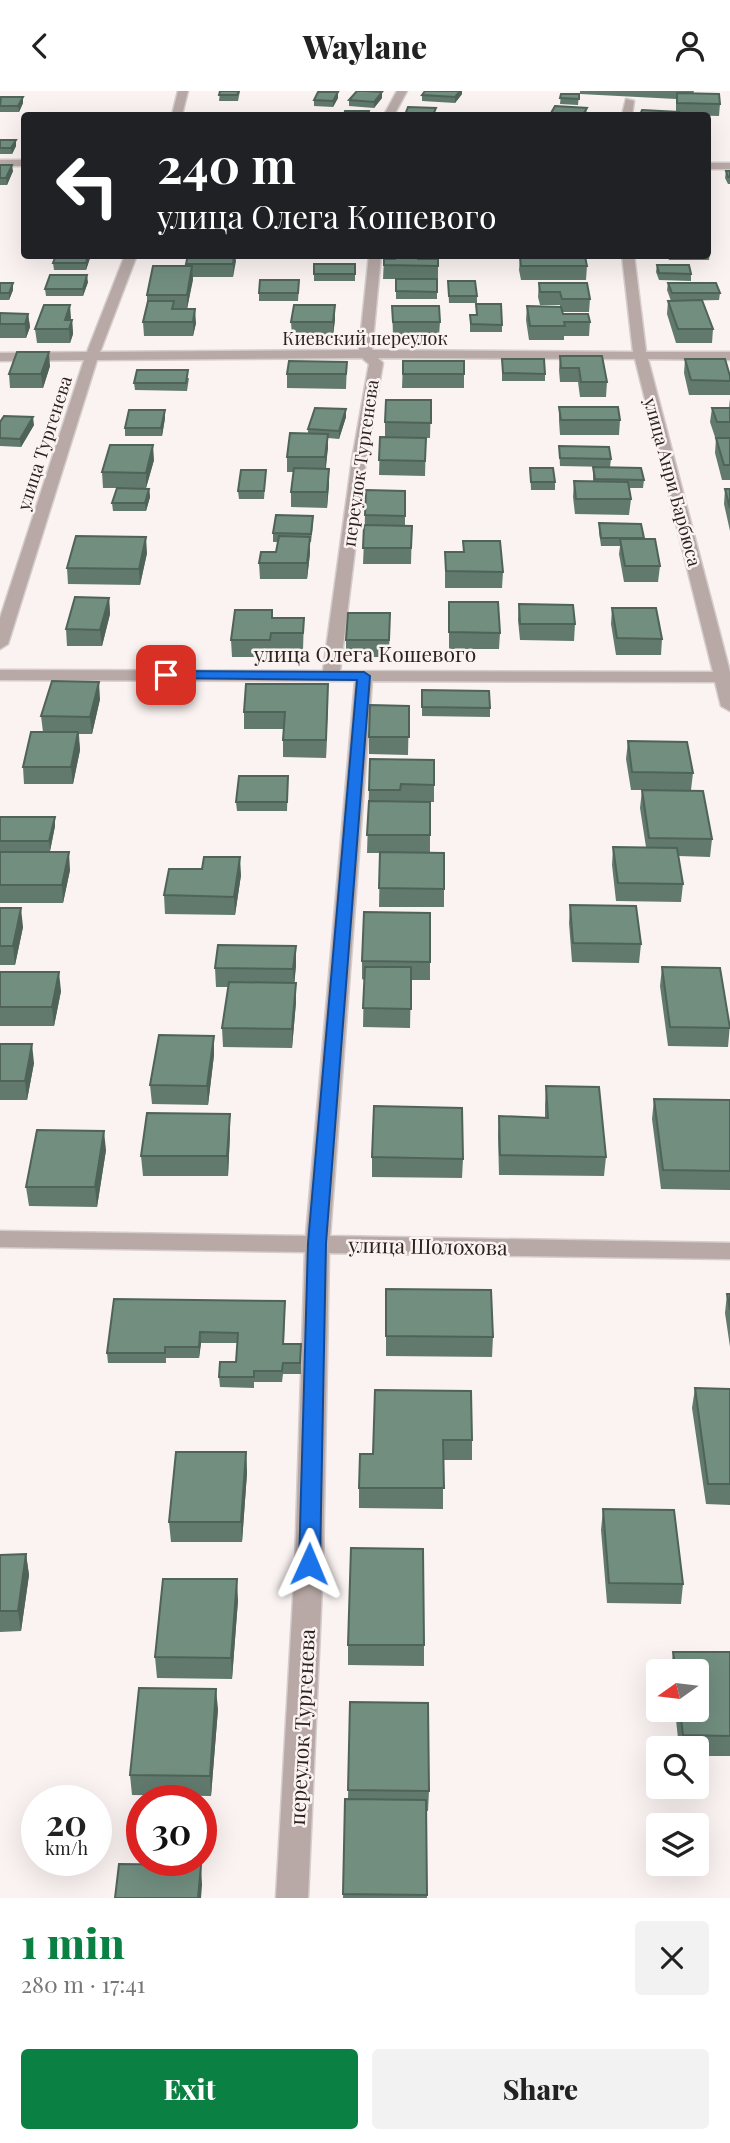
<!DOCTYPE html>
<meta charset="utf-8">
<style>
body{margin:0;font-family:"Playfair Display",serif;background:#f2f2f2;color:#222;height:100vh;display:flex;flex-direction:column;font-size:26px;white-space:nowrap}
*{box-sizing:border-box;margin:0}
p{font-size:23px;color:#767676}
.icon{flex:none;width:38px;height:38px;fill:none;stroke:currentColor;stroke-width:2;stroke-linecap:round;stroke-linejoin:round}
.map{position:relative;height:1807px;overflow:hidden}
.sheet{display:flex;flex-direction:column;background:#fff;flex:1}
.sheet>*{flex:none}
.guide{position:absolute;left:21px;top:21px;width:690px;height:147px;border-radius:7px;box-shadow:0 7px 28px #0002;background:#202124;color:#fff;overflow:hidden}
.needle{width:46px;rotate:256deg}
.buttons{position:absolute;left:646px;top:1568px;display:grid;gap:14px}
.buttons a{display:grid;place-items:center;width:63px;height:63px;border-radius:7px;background:#fff;box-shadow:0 7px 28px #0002;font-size:35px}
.speed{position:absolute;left:21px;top:1694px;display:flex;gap:14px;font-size:35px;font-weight:700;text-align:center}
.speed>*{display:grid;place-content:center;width:91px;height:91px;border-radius:50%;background:#fff;box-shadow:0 7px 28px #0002;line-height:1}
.speed small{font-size:18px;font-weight:400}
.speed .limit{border:10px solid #d22;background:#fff;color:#111}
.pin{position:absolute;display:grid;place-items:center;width:60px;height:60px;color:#fff;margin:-30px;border-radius:14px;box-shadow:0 4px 10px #0006}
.me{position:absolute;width:77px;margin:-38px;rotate:1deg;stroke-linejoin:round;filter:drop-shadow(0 0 5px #0008)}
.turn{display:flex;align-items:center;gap:24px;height:147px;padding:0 21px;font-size:32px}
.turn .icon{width:91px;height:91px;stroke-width:2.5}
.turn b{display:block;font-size:49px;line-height:60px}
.round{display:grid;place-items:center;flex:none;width:74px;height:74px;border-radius:7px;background:#f2f2f2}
.headline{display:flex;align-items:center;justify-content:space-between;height:119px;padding:0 21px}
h1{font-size:42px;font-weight:800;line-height:52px;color:#0b8043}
.action{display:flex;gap:14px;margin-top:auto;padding:14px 21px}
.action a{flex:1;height:80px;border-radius:7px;background:#0b8043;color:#fff;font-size:28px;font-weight:800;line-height:80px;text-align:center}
.action a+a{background:#f2f2f2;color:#222}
header{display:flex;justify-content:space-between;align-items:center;height:91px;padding:0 21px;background:#fff;font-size:32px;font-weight:800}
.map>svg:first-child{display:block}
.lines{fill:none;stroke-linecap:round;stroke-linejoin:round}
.minor-casing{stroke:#d5cdcc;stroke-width:3}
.minor{fill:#b8a9a6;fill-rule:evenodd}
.wall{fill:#617a6d}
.shaded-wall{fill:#4f6359}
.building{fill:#718e7f;stroke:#4f6359;stroke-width:2}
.route{fill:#1a73e8;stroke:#114b97;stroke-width:2}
.labels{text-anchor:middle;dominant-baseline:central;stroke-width:5;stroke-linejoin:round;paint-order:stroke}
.far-street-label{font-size:18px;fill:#2e221f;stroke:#faf3f2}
.street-label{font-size:21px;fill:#2e221f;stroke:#faf3f2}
</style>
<header><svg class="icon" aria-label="back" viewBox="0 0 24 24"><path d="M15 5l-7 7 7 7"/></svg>Waylane<svg class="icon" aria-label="person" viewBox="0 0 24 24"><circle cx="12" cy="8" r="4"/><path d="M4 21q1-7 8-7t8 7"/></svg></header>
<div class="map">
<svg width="730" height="1807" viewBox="0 0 730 1807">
<rect width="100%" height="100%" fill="#faf3f2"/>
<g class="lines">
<g class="minor-casing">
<path id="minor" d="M178 0H188L182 24H172Z
M397 0H407L394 24H384Z
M626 8 634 10 632 24H622Z
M0 69H24V75H0Z
M707 72H730V78H707Z
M125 164H137L100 261 359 259 369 164H381L372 259 633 261 622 164H634L646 261H730V269L648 268 730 581V620L721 615 715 591 372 590 330 1145 730 1152V1168L329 1162 323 1473 308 1807H276L295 1473 305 1161 0 1156V1140L306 1145 355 590 0 589V579L323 580 352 369 369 273 362 267 97 269 8 553 0 558V527L84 269 0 270V262L87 261ZM378 267 635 268 713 581 340 580 366 369 383 272Z"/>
</g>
<use href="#minor" class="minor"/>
</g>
<path class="wall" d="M220 0H240L238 10H219Z
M580 0H694L693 3 720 13 719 25 679 24 676 21V8L580 3Z
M462 3 455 12 422 10V4Z
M561 3H579L578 14 560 13Z
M0 7 23 12 19 21H0Z
M338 7 333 16 314 15V9Z
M382 7 374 17 349 15V9Z
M587 17 586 24H551V22Z
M0 49H16V55L12 63H0Z
M0 74 13 80 7 94H0Z
M726 80H730V93H728L725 87Z
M707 155 710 162 709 169H669L667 164H707Z
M56 164H91L86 179H54L53 172Z
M188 164H235L233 186H193L187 218 196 232 193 245H144L143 231 147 214V204L186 175Z
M315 164H360V167H315Z
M525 164H586L587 175 586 189H521L519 179 520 166H526Z
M384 168H438V188H383Z
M314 173H355V190H314Z
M657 174 691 183V190L659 189 656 181Z
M396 188H437V208H396Z
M448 190 477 205V212H449Z
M88 191 83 205H46L45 198Z
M0 192H13V199L9 209H0Z
M539 192 590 208 589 221H562L563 223 590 231 589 245H564V249H529L526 229 527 215 560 216V214H540L538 206Z
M668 192 720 202 719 209 677 210 713 238 712 252H676L667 223 668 210H671L667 199Z
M299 196 298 210H259V202Z
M70 214V229H72L73 243 70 252H37L35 238Z
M392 215 440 231 439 245H393Z
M0 222 28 223 30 236 26 247H0Z
M470 224 502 234V241H470Z
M335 228 333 245H292L291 231Z
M560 265 607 291 606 306H580L578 291H560L559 279Z
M502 268 545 283V290H502Z
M685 268 730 285V304H689L684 282Z
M403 270H464V297H402Z
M347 271 346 298 287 297V283Z
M50 275 43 297H10L9 283Z
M189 287 187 300 135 299 134 292Z
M730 308V346H715L710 331 712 317H729Z
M431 309 430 347 385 346V331Z
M559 316 620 329 619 344H560L559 330Z
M165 319V327L162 345H125V337Z
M346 326 339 348 328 347 326 378H329V393L327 417 291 416V401L294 381H287V366L308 343V338Z
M0 331 34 334 21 356 0 355Z
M380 346 426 347 425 385 379 384Z
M716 347H730V389H722L715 362Z
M559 355 611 368 610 376 560 375Z
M154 369 146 397H103L102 381Z
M593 376 644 389 643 397H629L631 408 629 424 575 423 573 406 574 390 593 391Z
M530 377 555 391V399H531Z
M266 379 264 408H239L238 400Z
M149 398 150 406 146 420H113L112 412Z
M725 398H730V440L724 413Z
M405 400V435H412L411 473H363L365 424Z
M599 432 644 448 660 475 658 491H624L619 463 620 455H601L599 441Z
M313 433 311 451H310V462L307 488H260L259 472 276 461 278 451H273V442Z
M463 450 503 481 502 497H445V461H463Z
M147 462 140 494 68 493 67 477Z
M109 507 110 523 102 555H67L66 538Z
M449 511 500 542 499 558H449Z
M519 513 575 533 574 550 520 549 518 529Z
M612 517 662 548 661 564H616L611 533Z
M390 522 389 566H346V549Z
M273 527H304L303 559H271V566H232L231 549Z
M328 593 326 667 283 666V638H244V621Z
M422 599 490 617V626L422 625Z
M100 608 92 643H79L80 659 73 693H24L23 676 43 641 41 625Z
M409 615 408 664 369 663V646Z
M628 650 693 682 691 699H631L626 668Z
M434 669V711H430V762L444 798V816H379L380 762H367L369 699Z
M288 685 287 720H237L236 711Z
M642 699 712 748 710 766 678 765 683 793 681 811 616 810 612 774 613 756H646L640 717Z
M0 726H55V735L50 760H0Z
M0 761 70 779 63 812H0Z
M241 784 235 824 165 823 164 804Z
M570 814 641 853 639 872 572 871 569 832Z
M0 817 23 836 15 874H0Z
M296 855V874L294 892H296V911L292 957 223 956 222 937 228 896H216L215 877Z
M362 870 430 871V889H411L410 937 363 936 364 889 362 888Z
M662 876 730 933 728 956 668 955 660 895Z
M0 881 61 900 54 935H0Z
M0 953 34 972 27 1009H0Z
M214 964 208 1014 152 1013 150 994Z
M546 995 606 1066 604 1085 499 1084 498 1045 499 1025 545 1026V1014Z
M654 1008 730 1009V1099L661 1098 652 1028Z
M230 1023V1042L228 1085H143L141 1065Z
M106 1059 97 1116 29 1115 26 1096Z
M372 1066 463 1068 462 1087 372 1086Z
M386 1198 493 1246 492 1266 386 1265Z
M727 1203H730V1256L725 1222Z
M285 1210 284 1253H301V1283H283L282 1291H254V1297L220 1296 219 1286 236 1271 237 1252H201L199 1267H166V1272H108L107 1262Z
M695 1297 730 1298V1414L706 1413 692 1317Z
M375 1299 472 1349V1369H443V1418L359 1417V1397L373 1363Z
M246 1361 247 1382 242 1451H171L169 1431Z
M603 1418 683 1493 681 1513 607 1512 601 1439Z
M26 1463 29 1484 21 1540 0 1541V1464Z
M238 1509 232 1588 157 1587 155 1566Z
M348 1554H424V1575L348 1574Z
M673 1561H730V1665H696V1657H679L675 1619H696V1580H671Z
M350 1611 429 1700 428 1720H426L427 1807H343L345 1708H348Z
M218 1618 211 1705 132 1704 130 1684Z"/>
<path class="shaded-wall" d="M460 0H462V3L455 12V6Z
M338 1V7L333 16V10Z
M382 1V7L374 17V11Z
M23 6V12L19 21 18 15Z
M16 49V55L12 63 11 57Z
M12 74 13 80 7 94 6 87Z
M88 164H91L86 179V172Z
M234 164H235L236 170 233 186V173Z
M192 175 193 189 187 218V204Z
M87 184 88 191 83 205V198Z
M13 192V199L9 209V202Z
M70 214 71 227 67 238 65 229Z
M335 214V228L333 245V231Z
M195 218 196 232 193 245V231Z
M28 223 30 236 26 247 25 233Z
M72 229 73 243 70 252 69 238Z
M49 261 50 275 43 297 41 283Z
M346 318V326L339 348V340Z
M165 319V327L162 345 161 337Z
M33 326 34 334 21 356 20 348Z
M328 343V358L325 381V366Z
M153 354 154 369 146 397V382Z
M329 378V393L327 417V401Z
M149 398 150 406 146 420 145 412Z
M146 446 147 462 140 494 139 478Z
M310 446V462L307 488V472Z
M109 507 110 523 102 555 100 539Z
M99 591 100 608 92 643 90 626Z
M328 593V610L326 667V649Z
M78 641 80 659 73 693 71 676Z
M55 726V735L50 760 49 750Z
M69 761 70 779 63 812 62 794Z
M240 766 241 784 235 824 234 806Z
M21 817 23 836 15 874 13 855Z
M296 855V874L294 897 293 878Z
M59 881 61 900 54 935 52 916Z
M296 892V911L292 957V938Z
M214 945V964L208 1014 207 995Z
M32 953 34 972 27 1009 25 990Z
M230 1023V1042L228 1085 227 1065Z
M104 1040 106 1059 97 1116 95 1096Z
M200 1241 201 1252 199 1267V1256Z
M246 1361 247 1382 242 1451 241 1431Z
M26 1463 29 1484 21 1540 18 1520Z
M237 1488 238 1509 232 1588 231 1567Z
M216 1598 218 1618 211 1705 210 1685Z
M201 1774 202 1794 201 1807H198Z"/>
<path class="building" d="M220 0H239L237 4H219Z
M357 0H365L382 1 374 11 349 9Z
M425 0H460L455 6 422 4Z
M318 1H338L333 10 314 9Z
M677 2 719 3 720 13 677 12Z
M561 3H579V8L560 7Z
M1 6H23L18 15H0Z
M555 15 587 17 584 22H551Z
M408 16 436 17 433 24H405Z
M642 19 679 21 678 24H640Z
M345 20H369L368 24H344Z
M120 23 148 24H119Z
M0 49H16L11 57H0Z
M0 74H12L6 87H0Z
M726 80H730V86H728Z
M56 164H88L86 172H53Z
M188 164H234L233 173H186Z
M395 164H418V168H438V175L384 174V168H395Z
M527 164H586V165H527Z
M520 166H585L587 175H521Z
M314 173H355V183H314Z
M657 174H689L691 183 659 182Z
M153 175H192L187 204H147Z
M50 184H87L83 198H45Z
M396 188H437V201L396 200Z
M260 189H299L298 202H259Z
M448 190H475L477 205H449Z
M0 192H13L9 202H0Z
M539 192H587L590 208H562L560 201H540Z
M668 192H716L720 202H672Z
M702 209 713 238H678L668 210Z
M148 210H174L172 218H195L193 231H143Z
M476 213H501L502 234 471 233 470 224H477Z
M44 214H70L65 229H72L69 238H35Z
M294 214H335L333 231H291Z
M392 215H439L440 231H393Z
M527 215 561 216 563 223H588L590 231H564L565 235H530Z
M0 222 28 223 25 233H0Z
M17 261H49L41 283H9Z
M560 265H602L607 291H581L579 277H561Z
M502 268H544L545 283 503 282Z
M685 268H725L730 285V290L691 289Z
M289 270 347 271 346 283H287Z
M403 270H464V283H403Z
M137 279H188L186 292H134Z
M386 309H431V332L385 331Z
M559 316H618L620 329H561Z
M315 317 346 318 339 340 308 338Z
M712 317H730V331H717Z
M129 319H165L161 337H125Z
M4 325 33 326 20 348 0 347V331Z
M290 342 328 343 325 366H287Z
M380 346 426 347 425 370 379 369Z
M716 347H730V374H724Z
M110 354H153L146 382 102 381Z
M559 355 609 356 611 368 560 367Z
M593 376 641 377 644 389 595 388Z
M294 377 329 378 327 401H291Z
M530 377H553L555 391H531Z
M241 379H266L264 400H238Z
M574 390 628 391 631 408H576Z
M117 397 149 398 145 412H112Z
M725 398H730V417Z
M366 399 405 400V425L365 424Z
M276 424 313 425 311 443 273 442Z
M599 432 641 433 644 447H601Z
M364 434 412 435 411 457H363Z
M76 445 146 446 139 478 67 477Z
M279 445 310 446 307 472H259L261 461H276Z
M620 448H655L660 475H625Z
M463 450H500L503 481 446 480 445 461H464Z
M75 506 109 507 100 539 66 538Z
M449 511H498L500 542 449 541Z
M519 513 573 514 575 533H520Z
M612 517H656L662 548 617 547Z
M235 519H272V527H304L303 542H271L270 549H231Z
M348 522H390L389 549H346Z
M52 590 99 591 90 626 41 625Z
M246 593H328L326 649H283L285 621H244Z
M422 599 489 600 490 617 422 616Z
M370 614 409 615V646H369Z
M31 641H78L71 676H23Z
M628 650 687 651 693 682 632 681Z
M370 668 434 669V694L401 693 400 699H369Z
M239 685H288L287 711H236Z
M642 699 703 700 712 748 649 747Z
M369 710 430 711V744H367Z
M0 726H55L49 750H0Z
M613 756 677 757 683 793 618 792Z
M0 761H69L62 794H0Z
M380 761 444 762V798L379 797Z
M204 766H240L234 806 164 804 169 778H202Z
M570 814 636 815 641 853 573 852Z
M0 817H21L13 855H0Z
M364 821 430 822V871L362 870Z
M218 854 296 855 293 878 215 877Z
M365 876H411V918L363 917Z
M662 876 720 877 730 937 670 936Z
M0 881H59L52 916H0Z
M229 891 296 892 292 938 222 937Z
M159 944 214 945 207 995 150 994Z
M0 953H32L25 990H0Z
M546 995 599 996 606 1066 500 1064 499 1025 548 1027Z
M654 1008 730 1009V1080L663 1079Z
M374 1015 462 1017 463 1068 372 1066Z
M147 1022 230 1023 227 1065H141Z
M37 1039 104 1040 95 1096H26Z
M386 1198 491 1199 493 1246 386 1245Z
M727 1203H730V1219Z
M114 1208 285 1210 283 1253H301L300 1272H283L282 1280H254V1286H219L220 1271H236L238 1242 200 1241 199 1256H165V1262H107Z
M695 1297 730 1298V1393H708Z
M375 1299 471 1300 472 1349H443L444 1397H359L360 1363H373Z
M176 1361H246L241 1431H169Z
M603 1418 674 1419 683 1493 609 1492Z
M351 1457 423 1458 424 1554H348Z
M26 1463 18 1520H0V1464Z
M163 1488H237L231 1567 155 1566Z
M673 1561H730V1645L683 1644 680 1619H696V1580H676Z
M139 1597 216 1598 210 1685 130 1684Z
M350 1611 428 1612 429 1700 348 1699Z
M345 1708 426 1709 427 1804 343 1803Z
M119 1773 201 1774 198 1807H115Z"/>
<path class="route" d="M166 580 364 581 370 585 326 1152 320 1473 317 1479 309 1481 302 1479 299 1473 308 1152 357 589 161 587 159 584Z"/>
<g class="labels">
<g class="far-street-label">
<text x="365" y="247">Киевский переулок</text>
<text transform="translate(44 352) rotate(-72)">улица Тургенева</text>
<text transform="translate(360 372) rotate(-82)">переулок Тургенева</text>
<text transform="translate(673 391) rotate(75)">улица Анри Барбюса</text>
</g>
<g class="street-label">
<text x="365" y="562">улица Олега Кошевого</text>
<text transform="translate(428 1154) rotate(1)">улица Шолохова</text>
<text transform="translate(301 1636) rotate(-87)">переулок Тургенева</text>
</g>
</g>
</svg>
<div class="buttons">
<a><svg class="needle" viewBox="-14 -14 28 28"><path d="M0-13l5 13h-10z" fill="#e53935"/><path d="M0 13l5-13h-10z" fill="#767676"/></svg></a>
<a><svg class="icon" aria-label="search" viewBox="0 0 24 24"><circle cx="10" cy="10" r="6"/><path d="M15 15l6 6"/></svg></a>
<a><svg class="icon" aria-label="layers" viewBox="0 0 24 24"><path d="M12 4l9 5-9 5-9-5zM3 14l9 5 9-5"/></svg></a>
</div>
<div class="speed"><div>20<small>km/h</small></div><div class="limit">30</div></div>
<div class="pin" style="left:166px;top:584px;background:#d93025"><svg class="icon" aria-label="arrive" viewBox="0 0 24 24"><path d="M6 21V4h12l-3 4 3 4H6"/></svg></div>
<svg class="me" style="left:309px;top:1473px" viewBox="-20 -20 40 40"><path d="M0-17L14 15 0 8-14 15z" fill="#1a73e8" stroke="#fff" stroke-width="4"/></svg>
<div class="guide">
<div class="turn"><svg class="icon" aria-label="left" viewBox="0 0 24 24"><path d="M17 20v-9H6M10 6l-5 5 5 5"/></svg><div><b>240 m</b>улица Олега Кошевого</div></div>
</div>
</div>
<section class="sheet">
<div class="headline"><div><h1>1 min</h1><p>280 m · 17:41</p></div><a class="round"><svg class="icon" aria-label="close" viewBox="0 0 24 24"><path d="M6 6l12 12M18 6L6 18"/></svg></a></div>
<div class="action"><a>Exit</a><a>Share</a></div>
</section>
